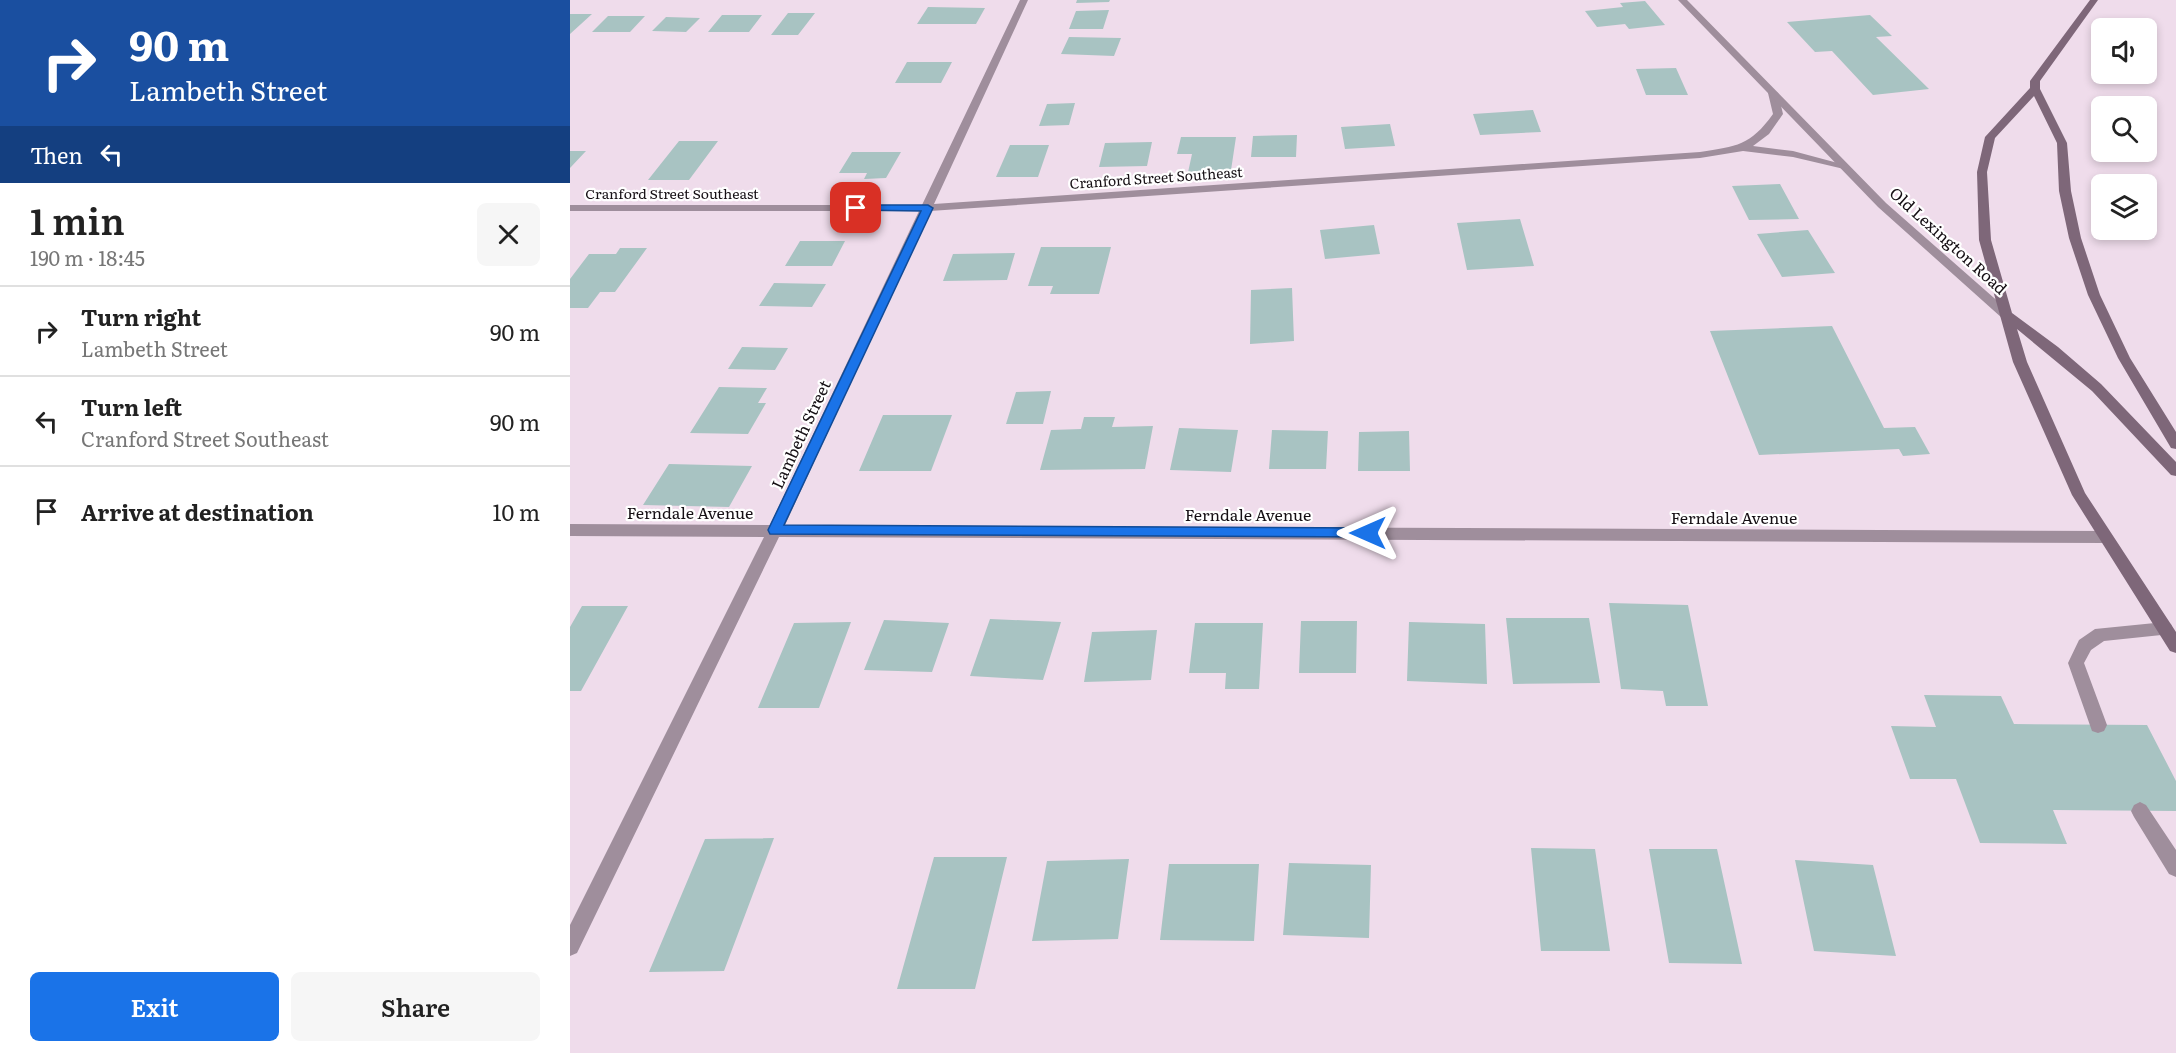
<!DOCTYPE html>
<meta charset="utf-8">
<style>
body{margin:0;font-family:Literata,serif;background:#f6f6f6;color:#222;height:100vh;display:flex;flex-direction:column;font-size:22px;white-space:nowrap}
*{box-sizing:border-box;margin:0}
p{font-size:20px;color:#767676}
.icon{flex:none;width:33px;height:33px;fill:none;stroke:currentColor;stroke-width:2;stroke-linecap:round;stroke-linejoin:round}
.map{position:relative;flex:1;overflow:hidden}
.sheet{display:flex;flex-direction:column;background:#fff;width:570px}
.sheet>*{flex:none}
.hud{background:#1a4fa0;color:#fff;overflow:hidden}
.controls{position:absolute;left:1521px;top:18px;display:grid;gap:12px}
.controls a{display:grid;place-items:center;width:66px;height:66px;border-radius:9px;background:#fff;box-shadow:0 3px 9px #0003;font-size:30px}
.pin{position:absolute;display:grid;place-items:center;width:51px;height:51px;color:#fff;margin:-26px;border-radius:12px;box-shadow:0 3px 9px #0006}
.me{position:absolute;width:66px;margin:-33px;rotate:270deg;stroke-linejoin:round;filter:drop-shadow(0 0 4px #0008)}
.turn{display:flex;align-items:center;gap:21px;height:126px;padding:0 30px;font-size:27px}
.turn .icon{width:78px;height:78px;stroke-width:2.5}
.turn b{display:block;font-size:42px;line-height:51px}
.then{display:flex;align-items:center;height:57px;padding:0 30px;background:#0003;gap:12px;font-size:22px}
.round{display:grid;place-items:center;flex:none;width:63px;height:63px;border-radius:9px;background:#f6f6f6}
.headline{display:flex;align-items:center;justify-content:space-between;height:102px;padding:0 30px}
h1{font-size:36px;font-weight:600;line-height:45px}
.button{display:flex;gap:12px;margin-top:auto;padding:12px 30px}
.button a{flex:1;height:69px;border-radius:9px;background:#1a73e8;color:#fff;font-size:24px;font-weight:600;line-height:69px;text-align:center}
.button a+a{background:#f6f6f6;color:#222}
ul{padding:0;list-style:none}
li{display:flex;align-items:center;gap:18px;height:90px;padding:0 30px;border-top:2px solid #e0e0e0}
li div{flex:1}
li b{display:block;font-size:22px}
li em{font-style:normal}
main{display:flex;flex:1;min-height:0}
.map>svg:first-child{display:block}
.building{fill:#a8c3c2}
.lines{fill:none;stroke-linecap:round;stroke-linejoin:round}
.service{fill:#9f8e9c;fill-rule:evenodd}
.minor{fill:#9f8e9c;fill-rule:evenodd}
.tertiary{fill:#9f8e9c;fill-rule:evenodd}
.secondary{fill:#7e6779;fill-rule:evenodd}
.route{fill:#1a73e8;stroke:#114b97;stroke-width:1.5}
.labels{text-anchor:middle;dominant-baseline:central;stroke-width:4.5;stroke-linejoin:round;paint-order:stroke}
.far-street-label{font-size:14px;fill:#150f14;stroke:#fff}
.street-label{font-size:16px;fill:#150f14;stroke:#fff}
</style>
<main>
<section class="sheet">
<div class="hud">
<div class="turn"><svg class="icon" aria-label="right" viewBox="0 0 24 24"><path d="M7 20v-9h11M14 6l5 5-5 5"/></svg><div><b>90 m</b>Lambeth Street</div></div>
<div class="then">Then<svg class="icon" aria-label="left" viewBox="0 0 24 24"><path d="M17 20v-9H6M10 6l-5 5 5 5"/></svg></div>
</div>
<div class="headline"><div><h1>1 min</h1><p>190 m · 18:45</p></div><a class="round"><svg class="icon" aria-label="close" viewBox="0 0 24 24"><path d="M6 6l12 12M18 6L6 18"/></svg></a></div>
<ul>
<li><svg class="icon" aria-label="right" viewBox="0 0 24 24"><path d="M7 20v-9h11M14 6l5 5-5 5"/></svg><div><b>Turn right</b><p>Lambeth Street</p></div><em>90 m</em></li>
<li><svg class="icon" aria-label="left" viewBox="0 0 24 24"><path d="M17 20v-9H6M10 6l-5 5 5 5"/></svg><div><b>Turn left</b><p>Cranford Street Southeast</p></div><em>90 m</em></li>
<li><svg class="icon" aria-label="arrive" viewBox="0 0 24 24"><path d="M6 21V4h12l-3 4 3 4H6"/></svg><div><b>Arrive at destination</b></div><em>10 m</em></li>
</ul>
<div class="button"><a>Exit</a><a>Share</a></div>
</section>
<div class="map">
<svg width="1606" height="1053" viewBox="0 0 1606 1053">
<rect width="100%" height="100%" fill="#efdceb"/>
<path class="building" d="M507 0H540L539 2 506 3Z
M1075 1 1095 25 1059 29 1055 24 1027 27 1015 11 1053 7 1050 3Z
M358 7 415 8 406 24H347Z
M539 10 533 29H499L506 11Z
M218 13H245L228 35H201Z
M0 14H22L0 34Z
M152 15H192L179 32H138Z
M1300 15 1322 36 1306 37 1359 89 1303 95 1262 51 1245 52 1217 22Z
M38 16H75L60 32H22Z
M96 17 130 18 116 32 82 31Z
M499 37 551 38 544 56 491 54Z
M337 62H382L371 83H325Z
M1106 68 1118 95H1076L1066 69Z
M505 103 499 125 469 126 477 104Z
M963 110 971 132 910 135 903 114Z
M820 124 825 146 775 149 771 127Z
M727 135 726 157H681L683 136Z
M611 137H666L660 177H617L622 154H607Z
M109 141H148L119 180H78Z
M582 142 577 166 529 167 535 143Z
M440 145H479L468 177H426Z
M0 151H16L0 168Z
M282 152H331L316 178 294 179 297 173H269Z
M1210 184 1229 219 1179 220 1162 186Z
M950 219 964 266 897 270 887 223Z
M804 225 810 254 755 259 750 230Z
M1238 230 1265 273 1212 277 1187 234Z
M230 241H275L262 266H215Z
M471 247H541L529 294H480L483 286H458Z
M50 248H77L45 292H30L18 308H0V279L19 254H46Z
M445 253 437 280 373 281 383 254Z
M204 283 256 284 242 307 189 306Z
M722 288 724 341 680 344 681 290Z
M1262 326 1314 428 1345 427 1360 454 1333 456 1329 449 1189 455 1140 331Z
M172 347 218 348 205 370 158 369Z
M149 387 197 388 188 403H196L178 434 120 433Z
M481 391 473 424H436L446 392Z
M313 415H382L361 471H289Z
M514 417H545L542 427 583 426 575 469 470 470 481 430 511 429Z
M609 428 668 430 661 472 600 470Z
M702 430 758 431 756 469H699Z
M839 431 840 471H788L789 432Z
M99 464 182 466 159 507 73 505Z
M1039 603 1118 605 1138 706H1096L1093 691 1051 689Z
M12 606H58L11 691H0V627Z
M936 618H1019L1030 683 943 684Z
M420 619 491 622 473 680 400 676Z
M314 620 379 623 362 672 294 670Z
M731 621H787L786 673H729Z
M281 622 249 708H188L224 623Z
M839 622 915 624 917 684 837 681Z
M625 623H693L689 689H655L656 673H619Z
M587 630 581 680 514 682 522 632Z
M1354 695 1431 696 1444 724 1577 725 1606 781V811L1483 810 1497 844 1410 843 1386 779H1340L1321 726 1366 727Z
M204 838 154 971 79 972 135 839Z
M961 848 1025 849 1040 951H971Z
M1079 849H1147L1172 964 1099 963Z
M364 857H437L405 989H327Z
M559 859 548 939 462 941 477 861Z
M1225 860 1303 865 1326 956 1244 951Z
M719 863 801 865 799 938 713 935Z
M599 864H689L684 941 590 940Z"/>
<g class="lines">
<path class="service" d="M1595 622 1601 624 1603 629 1601 634 1534 641 1521 650 1514 663 1537 725 1534 731 1528 733 1522 731 1498 663 1509 640 1525 629Z
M1570 802 1576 805 1606 850V877L1599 874 1564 817 1561 811 1564 805Z"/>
<path class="minor" d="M450 0H458L364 204 1130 152C1167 146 1180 146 1203 114L1198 93 1203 90 1208 93 1213 114 1199 134 1183 146 1223 151 1279 166 1274 169 1223 157 1173 151 1130 158 360 211 215 525 1535 531 1540 533 1543 537 1540 541 1535 543 209 537 7 953 0 956V925L194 537 0 536V524L200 525 349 211H0V205H352Z"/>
<path class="tertiary" d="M1108 0H1117L1316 203 1440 312 1442 315 1440 318H1432L1308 207Z"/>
<path class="secondary" d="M1520 0H1528L1470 81V89L1497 143 1501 191 1511 238 1530 295 1560 358 1606 432V449L1601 448 1548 358 1518 295 1499 238 1489 191 1487 143 1464 96 1425 138 1417 172 1421 240 1442 313 1488 347 1531 384 1606 462V476L1601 475 1522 391 1447 329 1457 362 1515 493 1606 632V653L1600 651 1502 495 1443 362 1409 240 1407 172 1415 137 1460 88V81Z"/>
</g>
<path class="route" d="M286 205H358L363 208 214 525 798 528 805 533 803 537 200 534 198 530 351 211 283 210V206Z"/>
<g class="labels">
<g class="far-street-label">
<text transform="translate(586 177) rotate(-4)">Cranford Street Southeast</text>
<text x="102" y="193">Cranford Street Southeast</text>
</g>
<g class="street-label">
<text transform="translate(1379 240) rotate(42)">Old Lexington Road</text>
<text transform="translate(230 434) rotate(-65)">Lambeth Street</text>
<text x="120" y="512">Ferndale Avenue</text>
<text x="678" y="514">Ferndale Avenue</text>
<text x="1164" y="517">Ferndale Avenue</text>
</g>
</g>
</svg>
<div class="controls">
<a><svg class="icon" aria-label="sound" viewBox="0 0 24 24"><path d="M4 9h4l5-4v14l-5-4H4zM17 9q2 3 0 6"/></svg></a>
<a><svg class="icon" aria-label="search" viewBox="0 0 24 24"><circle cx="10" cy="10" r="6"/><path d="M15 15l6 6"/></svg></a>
<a><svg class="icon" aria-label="layers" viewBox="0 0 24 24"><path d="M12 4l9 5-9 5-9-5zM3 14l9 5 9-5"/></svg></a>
</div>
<div class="pin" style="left:286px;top:208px;background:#d93025"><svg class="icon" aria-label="arrive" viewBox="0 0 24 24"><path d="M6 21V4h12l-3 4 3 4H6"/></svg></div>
<svg class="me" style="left:798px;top:533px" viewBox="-20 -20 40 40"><path d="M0-17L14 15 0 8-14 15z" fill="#1a73e8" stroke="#fff" stroke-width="4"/></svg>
</div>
</main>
